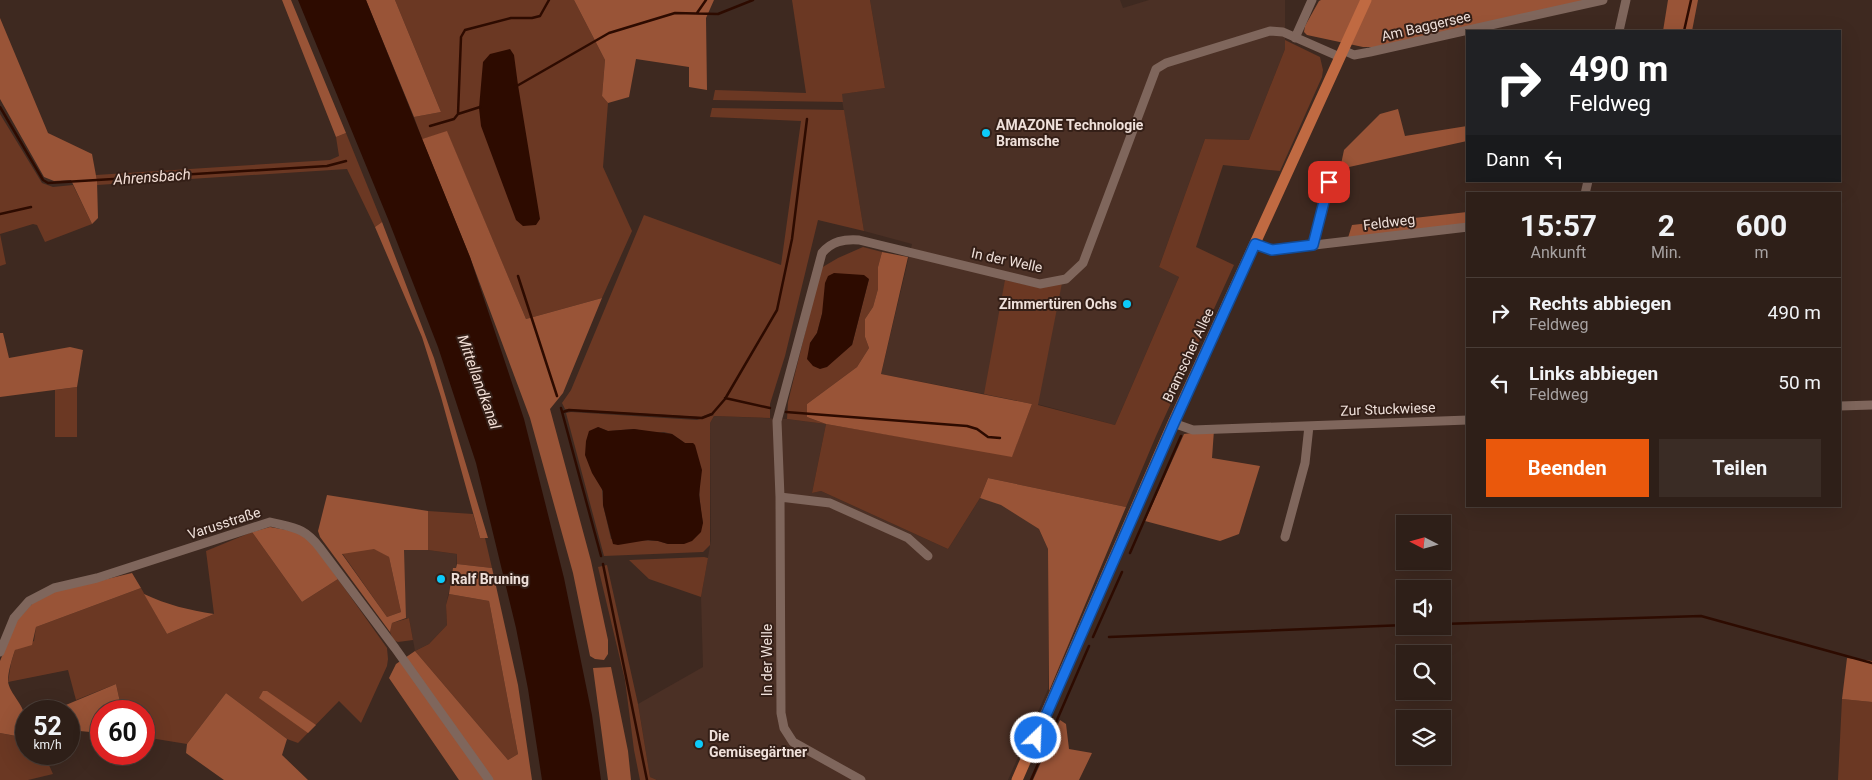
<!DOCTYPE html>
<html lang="de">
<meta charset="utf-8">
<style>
body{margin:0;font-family:Roboto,sans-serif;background:#3a2c25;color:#f1f3f6;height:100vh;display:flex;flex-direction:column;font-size:19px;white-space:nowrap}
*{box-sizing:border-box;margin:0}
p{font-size:16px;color:#a7a2a2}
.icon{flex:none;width:28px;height:28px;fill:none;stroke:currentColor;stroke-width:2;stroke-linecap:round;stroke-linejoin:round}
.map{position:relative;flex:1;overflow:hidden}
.drawer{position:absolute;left:1466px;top:192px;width:375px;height:315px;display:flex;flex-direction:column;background:#2e1f18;border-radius:0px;box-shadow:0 5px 20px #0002,0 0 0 1px #493d37}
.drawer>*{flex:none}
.hud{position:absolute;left:1466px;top:30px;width:375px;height:152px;border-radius:0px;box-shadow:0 5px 20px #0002,0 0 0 1px #493d37;background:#202124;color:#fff;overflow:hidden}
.needle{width:32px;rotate:276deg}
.tools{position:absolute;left:1396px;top:515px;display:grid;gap:10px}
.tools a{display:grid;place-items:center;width:55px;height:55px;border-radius:0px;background:#2e1f18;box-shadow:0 5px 20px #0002,0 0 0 1px #493d37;font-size:25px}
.speed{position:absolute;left:15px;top:700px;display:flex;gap:10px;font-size:25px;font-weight:700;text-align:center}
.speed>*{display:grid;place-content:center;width:65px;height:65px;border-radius:50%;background:#2e1f18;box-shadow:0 5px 20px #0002,0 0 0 1px #493d37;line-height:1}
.speed small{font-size:12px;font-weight:400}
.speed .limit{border:8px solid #d22;background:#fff;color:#111}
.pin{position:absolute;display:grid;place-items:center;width:42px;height:42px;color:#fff;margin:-21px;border-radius:10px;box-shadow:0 2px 8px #0006}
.me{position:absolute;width:55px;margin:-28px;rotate:24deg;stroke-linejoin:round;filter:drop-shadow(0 0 4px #0008)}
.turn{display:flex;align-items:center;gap:18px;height:105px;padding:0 20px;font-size:22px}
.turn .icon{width:65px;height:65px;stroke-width:2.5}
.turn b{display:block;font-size:35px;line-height:42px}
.then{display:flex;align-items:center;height:48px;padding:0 20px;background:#0003;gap:10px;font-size:19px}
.eta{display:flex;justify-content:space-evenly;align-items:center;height:85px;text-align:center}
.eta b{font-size:30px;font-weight:700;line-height:35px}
.primary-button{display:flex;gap:10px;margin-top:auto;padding:10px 20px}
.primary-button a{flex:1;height:58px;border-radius:0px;background:#ea580c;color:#fff;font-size:20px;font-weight:700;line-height:58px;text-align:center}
.primary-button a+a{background:#3a2c25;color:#f1f3f6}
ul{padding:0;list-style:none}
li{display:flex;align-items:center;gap:15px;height:70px;padding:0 20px;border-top:1px solid #493d37}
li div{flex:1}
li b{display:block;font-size:19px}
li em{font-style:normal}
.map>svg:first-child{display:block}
.built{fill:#4b3025}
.green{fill:#6b3823;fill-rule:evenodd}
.forest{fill:#995437;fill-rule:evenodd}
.water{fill:#2d0b00}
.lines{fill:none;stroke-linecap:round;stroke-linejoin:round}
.stream{stroke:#2d0b00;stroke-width:2.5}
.minor{stroke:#7f665c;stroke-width:9}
.major{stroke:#c06a42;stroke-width:11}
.route-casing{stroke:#114b97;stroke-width:12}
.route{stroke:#1a73e8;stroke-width:9}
.poi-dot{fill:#0ccafa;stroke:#341f17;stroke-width:2}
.labels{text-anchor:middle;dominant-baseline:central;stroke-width:4;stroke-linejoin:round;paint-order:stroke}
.street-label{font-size:14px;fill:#efe0da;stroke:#341f17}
.poi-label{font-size:14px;font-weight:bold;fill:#efe0da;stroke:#341f17;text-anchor:start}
.water-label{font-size:15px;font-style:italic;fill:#f4dfd6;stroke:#341f17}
</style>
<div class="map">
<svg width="1872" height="780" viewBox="0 0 1872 780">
<rect width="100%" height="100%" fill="#3e2920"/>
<path class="built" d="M870 0H1120L1123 8 1149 0H1285V49L1249 140 1205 139 1159 267 1179 277 1115 425 1041 405 881 374 912 244 864 231 841 94 885 88Z
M714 416 787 419 826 424 812 493 821 491 948 549 980 498 1001 504 1039 529 1048 549V689L1008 780H657L650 777 638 704 703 667 701 597 711 540 710 423Z
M403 550H428L457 554 456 569 454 568 446 605 447 625 429 644 415 651 409 618H406Z"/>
<path class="green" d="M395 0H574L605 60 602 96 608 103 603 167 632 231 602 298 526 319 447 132 422 139 414 117 441 112Z
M792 0H870L885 88 842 94 843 102 713 100 715 90 806 93Z
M1285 40 1320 57 1323 70 1322 77 1280 171 1223 165 1196 247 1234 265 1156 436 1126 507 988 478 980 498 948 549 821 491 812 493 826 424 787 419 788 402 821 268 838 258 863 247 882 252 878 267V289L873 307 865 319V337L869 348 857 367 807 404V417L826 424 1012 456 1032 404 984 394 1005 280 1041 288 1062 283 1038 405 1115 425 1179 277 1159 267 1205 139 1249 140 1285 49ZM869 279 852 345 810 343 817 333 822 314Z
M712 108 844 110 864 231 818 220 785 356 770 404V418L714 416 710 423V545L703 552 604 556 566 413 571 412 697 420 714 415 711 413 701 417 565 409 562 403 571 390 644 215 781 265 801 121 710 117ZM598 427 608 431 634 429 653 433 664 432 672 434 685 443H693C702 469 697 496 703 523L668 544 658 541 611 539 603 505Z
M0 114 42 183 53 187 73 185 92 224 45 242 37 225 33 224 0 234 6 264 0 266Z
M346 133 382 222 375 227 347 169 97 185 96 175 330 160 339 156 336 137Z
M77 387V437H55V390Z
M428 511 473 514 480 538H485L492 568 457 564V554L428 550Z
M252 532 302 602 338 579 387 648 388 659 387 666 361 723 339 701 298 743 287 739 226 693 187 744 144 737V711H122L116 684 76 700 68 670 8 682 11 663 15 650 34 641 36 627 141 588 167 634 214 614 206 551Z
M374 548 389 557 401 612 387 617 342 553Z
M704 557 708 558 701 597 649 579 629 560Z
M607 565 638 704 650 777 657 780H640L634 750 625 680 598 567Z
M449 594 489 601 518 754 508 760 415 651 429 644 447 625 446 605Z
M409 618 413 640 398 642 393 640 390 632 392 623Z
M1842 699 1872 702V780H1838Z
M21 730 26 731V754H44L53 774 28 780H0V733L15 736Z"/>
<path class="forest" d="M282 0H291L346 133 336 137Z
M366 0H395L441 112 414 117Z
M574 0H714L706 18 707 90 689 87V67L636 59 629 97 608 103 602 96 605 60Z
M1321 0H1600L1377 47H1363L1307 35 1304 32 1305 26 1319 1Z
M1668 0H1698L1692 31H1663Z
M0 18 48 133 92 154 97 181 98 218 92 224 71 180 54 181 44 177 0 99Z
M1398 109 1405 136 1467 126V141L1340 169 1344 150 1380 114Z
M447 131 526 319 602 298 563 393 550 409 591 561 608 640V654L604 660 595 659 590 656 573 573 530 418 470 257 422 139Z
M1467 212V227L1347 241 1352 225Z
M382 222 434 358 488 538H480L441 397 422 337 375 227Z
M882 252 908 257 881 374 1032 404 1012 457 826 424 807 417V404L857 367 869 348 865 337V319L873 307 878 289V267Z
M0 333H3L9 358 70 347 83 350 77 387 0 397Z
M1214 430 1212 458 1260 466 1239 534 1220 541 1145 521 1184 434Z
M988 478 1126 507 1049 691 1048 549 1039 529 1001 505 980 498Z
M327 495 428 511V550H404L406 618 392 623 390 632 320 537 318 531ZM374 549 389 557 401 612 387 617 342 554Z
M270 527 298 532 308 537 338 579 302 602 252 532Z
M457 564 492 568 518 685 532 780H459L389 678 396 664 415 651 508 760 518 754 489 601 449 594 453 568H456Z
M132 573 141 588 36 627 32 645 15 650C12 659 8 671 8 681 9 694 26 705 26 723L16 736 0 733V661L17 620 33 603 53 592Z
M144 594C167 605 189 610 214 614L167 634Z
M1847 658 1872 661V702L1842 699Z
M611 667 628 751 631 780H608L593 668Z
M116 684 122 711H101V733L69 730V711H61V707Z
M263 691H267L316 725 308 733 259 698Z
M226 693 287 739 282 755 308 780H224L186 753 187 744Z
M1060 720 1066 724 1069 749 1092 753 1079 780H1033Z"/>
<path class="water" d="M298 0H366L470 257 524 419 564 578 592 715 601 780H542L528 689 516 628 476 463 438 347 388 219Z
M510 49 514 55 518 85 540 219 536 225 523 226 516 220 481 126 479 108 483 62 490 54Z
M834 273 864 275 869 279 852 345 827 367 820 369 813 366 807 359 810 343 817 333 822 314 825 283 828 276Z
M598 427 608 431 634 429 672 434 685 443H693L695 445 702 470 699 495 703 523 701 532 692 541 684 544H668L658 541 648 540 618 545 613 544 603 505V491L592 473 585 455 586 441 589 431Z"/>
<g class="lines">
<path class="stream" d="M697 13 706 0
M1684 31 1691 0
M515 87 609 33 675 13 718 14 753 0
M0 107 43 180 48 183 327 166 346 161
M458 114 480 107
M430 126 454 119 458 114 461 37 465 30 511 18H532L540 16 549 0
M0 214 31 207
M518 276 557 396
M725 398 770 408
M561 408 601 556
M563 412 569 410 702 418 712 414 725 399 777 310 792 239 807 119
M786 412 967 426 977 429 988 437 1000 438
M1130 553 1181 436
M603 564 647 780
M1442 624 1701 616 1872 663
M1093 637 1122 572
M1109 637 1405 625
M1031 780 1089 646"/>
<path class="minor" d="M1619 31 1626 0
M1295 38 1312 0
M1343 50 1354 55 1370 52 1603 0
M1585 194 1588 181
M1255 244 1272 250 1468 227
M1313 245 1329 182
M1840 406 1872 405
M1173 423 1193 430 1468 420
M780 497 830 503 908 538 928 556
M1285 537 1305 463 1309 426
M0 652 14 618 29 601 54 588 97 578 270 522C294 528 304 527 320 548L395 648 489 780
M861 780 793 742 784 728 781 713 780 497 777 421 822 253C832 241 844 239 859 240L1040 284 1066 279 1083 263 1156 69 1166 63 1270 31 1283 32 1340 57"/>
<path class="major" d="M1017 780 1173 423 1366 0"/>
</g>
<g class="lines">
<g class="route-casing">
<path id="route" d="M1036 738 1174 423 1255 244 1272 250 1313 245 1329 182"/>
</g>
<use href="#route" class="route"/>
</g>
<g class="poi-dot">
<circle cx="986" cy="133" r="5"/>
<circle cx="1127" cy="304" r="5"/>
<circle cx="441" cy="579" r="5"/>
<circle cx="699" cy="744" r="5"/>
</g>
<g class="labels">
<g class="street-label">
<text transform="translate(1426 26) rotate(-13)">Am Baggersee</text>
<text transform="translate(1389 222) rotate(-7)">Feldweg</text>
<text transform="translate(1007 260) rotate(12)">In der Welle</text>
<text transform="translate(1188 355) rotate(-65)">Bramscher Allee</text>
<text transform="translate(1388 409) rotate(-2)">Zur Stuckwiese</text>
<text transform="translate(224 523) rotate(-18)">Varusstraße</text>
<text transform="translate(767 660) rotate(-90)">In der Welle</text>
</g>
<g class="poi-label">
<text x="996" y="125">AMAZONE Technologie<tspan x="996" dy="16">Bramsche</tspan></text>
<text x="1117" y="304" text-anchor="end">Zimmertüren Ochs</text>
<text x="451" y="579">Ralf Bruning</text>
<text x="709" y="736">Die<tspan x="709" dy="16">Gemüsegärtner</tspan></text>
</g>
<g class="water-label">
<text transform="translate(152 177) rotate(-4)">Ahrensbach</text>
<text transform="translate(479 382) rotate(70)">Mittellandkanal</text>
</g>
</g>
</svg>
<div class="tools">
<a><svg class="needle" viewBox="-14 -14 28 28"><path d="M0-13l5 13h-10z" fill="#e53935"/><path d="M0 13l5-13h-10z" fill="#a7a2a2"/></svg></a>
<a><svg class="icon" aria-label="sound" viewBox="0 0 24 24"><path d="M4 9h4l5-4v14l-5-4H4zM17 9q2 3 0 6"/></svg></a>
<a><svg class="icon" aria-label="search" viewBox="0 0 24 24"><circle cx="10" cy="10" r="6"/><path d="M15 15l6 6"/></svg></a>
<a><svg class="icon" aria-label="layers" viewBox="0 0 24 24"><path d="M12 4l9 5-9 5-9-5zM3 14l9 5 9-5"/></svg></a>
</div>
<div class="speed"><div>52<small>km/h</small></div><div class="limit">60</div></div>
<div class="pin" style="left:1329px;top:182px;background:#d93025"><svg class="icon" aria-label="arrive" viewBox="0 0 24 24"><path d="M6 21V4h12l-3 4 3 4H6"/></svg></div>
<svg class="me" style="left:1036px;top:738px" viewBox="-20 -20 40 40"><circle r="17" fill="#1a73e8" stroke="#fff" stroke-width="3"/><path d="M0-11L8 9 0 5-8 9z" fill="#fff"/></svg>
<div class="hud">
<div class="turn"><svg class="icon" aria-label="right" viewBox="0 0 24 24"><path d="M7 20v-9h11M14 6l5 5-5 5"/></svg><div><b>490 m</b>Feldweg</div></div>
<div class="then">Dann<svg class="icon" aria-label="left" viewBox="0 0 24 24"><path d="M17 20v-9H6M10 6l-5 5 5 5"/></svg></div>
</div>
<section class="drawer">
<div class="eta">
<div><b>15:57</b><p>Ankunft</p></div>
<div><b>2</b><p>Min.</p></div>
<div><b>600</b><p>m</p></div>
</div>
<ul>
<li><svg class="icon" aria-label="right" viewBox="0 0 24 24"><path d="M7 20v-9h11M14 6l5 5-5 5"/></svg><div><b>Rechts abbiegen</b><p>Feldweg</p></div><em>490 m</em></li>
<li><svg class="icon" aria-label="left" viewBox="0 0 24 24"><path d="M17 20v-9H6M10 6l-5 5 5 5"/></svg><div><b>Links abbiegen</b><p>Feldweg</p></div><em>50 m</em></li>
</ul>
<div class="primary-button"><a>Beenden</a><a>Teilen</a></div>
</section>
</div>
